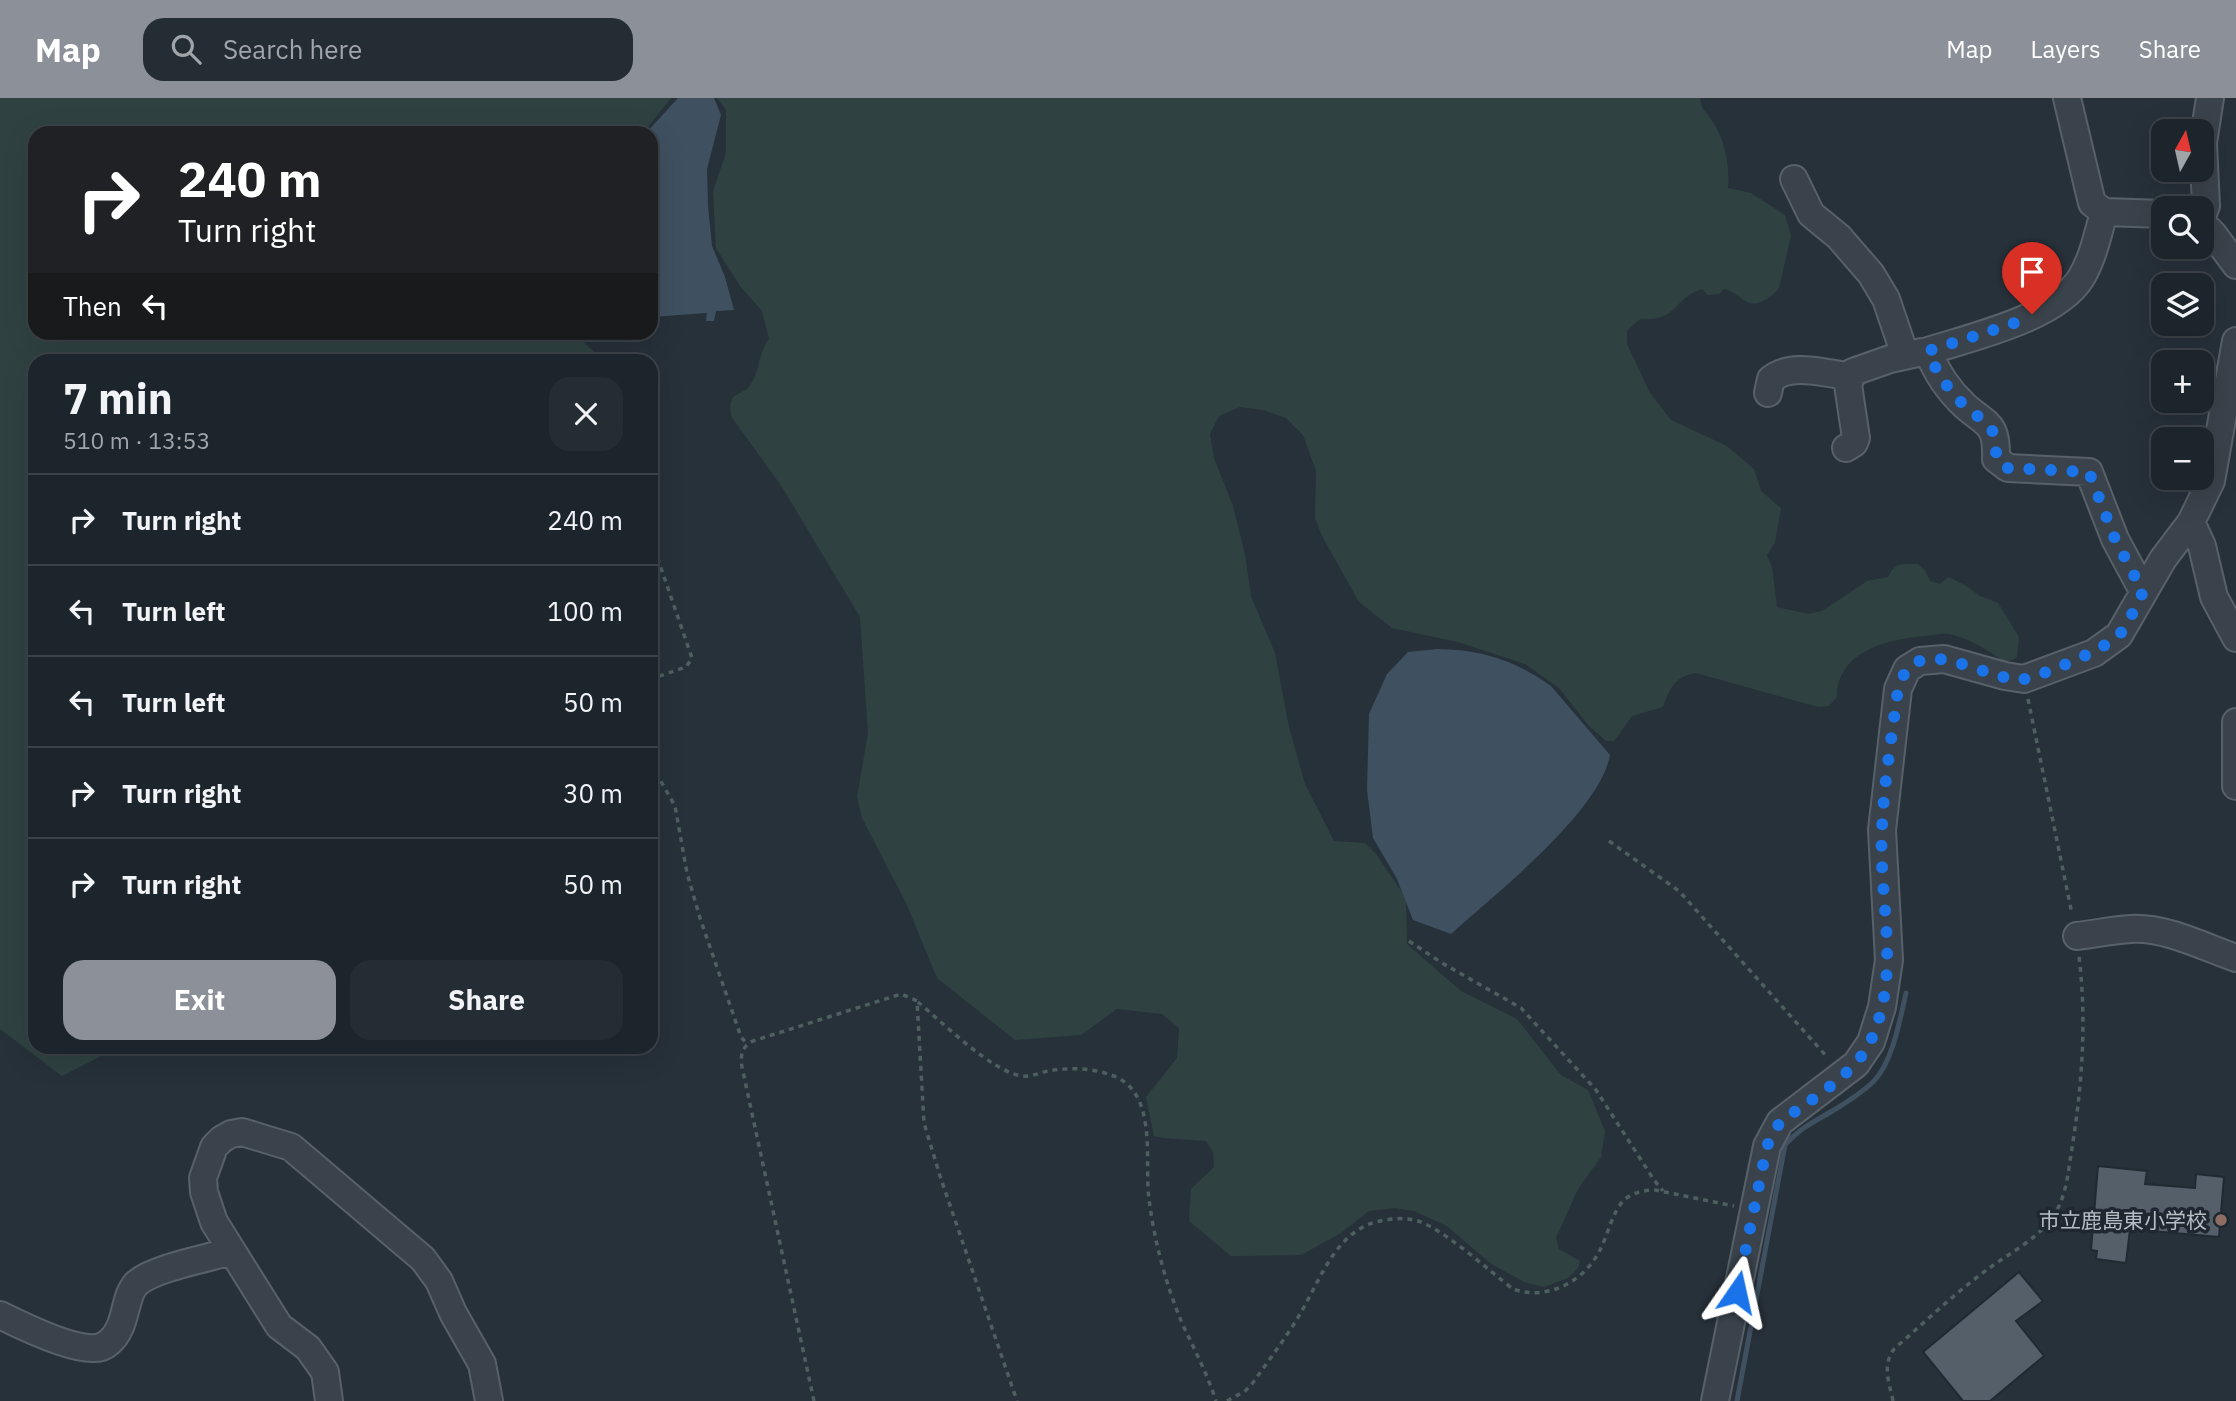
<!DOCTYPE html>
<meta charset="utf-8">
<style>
body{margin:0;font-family:"IBM Plex Sans","Noto Sans JP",sans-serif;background:#252d34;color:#f1f3f6;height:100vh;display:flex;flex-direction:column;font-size:26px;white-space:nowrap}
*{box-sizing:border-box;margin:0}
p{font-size:23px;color:#a0a5a9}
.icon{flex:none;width:38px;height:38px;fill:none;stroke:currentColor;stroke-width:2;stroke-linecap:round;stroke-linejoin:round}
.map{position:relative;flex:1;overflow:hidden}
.drawer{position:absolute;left:28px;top:256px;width:630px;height:700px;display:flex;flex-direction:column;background:#1d252c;border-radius:21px;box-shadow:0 7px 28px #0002,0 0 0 2px #3b4248}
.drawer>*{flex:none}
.hud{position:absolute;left:28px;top:28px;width:630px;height:214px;border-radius:21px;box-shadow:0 7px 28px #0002,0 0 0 2px #3b4248;background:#202124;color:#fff;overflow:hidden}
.needle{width:46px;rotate:8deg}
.controls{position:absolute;left:2151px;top:21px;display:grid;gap:14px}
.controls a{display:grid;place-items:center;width:63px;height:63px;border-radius:14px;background:#1d252c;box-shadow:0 7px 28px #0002,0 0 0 2px #3b4248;font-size:35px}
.pin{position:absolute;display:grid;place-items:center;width:60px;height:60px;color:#fff;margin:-72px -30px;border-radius:50% 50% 50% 0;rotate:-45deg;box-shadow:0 0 7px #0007}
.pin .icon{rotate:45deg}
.me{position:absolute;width:77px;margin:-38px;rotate:11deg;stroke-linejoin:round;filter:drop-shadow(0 0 5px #0008)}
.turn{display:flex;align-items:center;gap:24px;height:147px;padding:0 35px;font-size:32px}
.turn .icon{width:91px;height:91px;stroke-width:2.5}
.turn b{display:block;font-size:49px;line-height:60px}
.then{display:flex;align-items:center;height:66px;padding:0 35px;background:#0003;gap:14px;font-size:26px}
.round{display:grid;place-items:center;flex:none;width:74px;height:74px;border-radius:21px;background:#252d34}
.head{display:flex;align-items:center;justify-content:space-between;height:119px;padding:0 35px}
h1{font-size:42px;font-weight:800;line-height:52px}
.action{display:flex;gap:14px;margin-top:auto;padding:14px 35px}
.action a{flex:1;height:80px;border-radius:21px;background:#8c9099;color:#fff;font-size:28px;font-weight:800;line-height:80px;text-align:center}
.action a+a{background:#252d34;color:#f1f3f6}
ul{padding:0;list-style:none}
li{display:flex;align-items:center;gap:21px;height:91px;padding:0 35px;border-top:2px solid #3b4248}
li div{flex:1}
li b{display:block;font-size:26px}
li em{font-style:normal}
header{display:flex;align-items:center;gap:42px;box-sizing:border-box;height:98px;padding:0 35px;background:#8c9099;color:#fff}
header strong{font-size:33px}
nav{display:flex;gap:38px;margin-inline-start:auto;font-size:24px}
.search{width:490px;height:63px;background:#252d34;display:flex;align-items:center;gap:18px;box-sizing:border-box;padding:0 24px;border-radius:21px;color:#a0a5a9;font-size:26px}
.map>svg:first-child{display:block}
.green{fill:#2f4241}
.water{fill:#3f5061}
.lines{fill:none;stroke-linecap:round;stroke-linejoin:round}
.stream{stroke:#3f5061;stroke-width:5}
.building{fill:#545f6a;stroke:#212a32;stroke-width:2}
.minor-casing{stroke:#586169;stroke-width:30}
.path{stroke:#4e5f5f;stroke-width:3.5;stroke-dasharray:5 5;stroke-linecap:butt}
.minor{stroke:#3a434b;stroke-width:26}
.route{stroke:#1a73e8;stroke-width:12;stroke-dasharray:0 21.6}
.education-dot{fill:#8d6e63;stroke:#1f2830;stroke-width:2.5}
.labels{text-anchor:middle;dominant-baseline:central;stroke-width:7;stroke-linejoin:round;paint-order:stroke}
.poi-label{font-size:21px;fill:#b6bec6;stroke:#1f2830;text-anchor:end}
</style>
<header>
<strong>Map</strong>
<div class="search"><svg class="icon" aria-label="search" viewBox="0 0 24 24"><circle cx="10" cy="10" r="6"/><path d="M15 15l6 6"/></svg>Search here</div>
<nav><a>Map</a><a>Layers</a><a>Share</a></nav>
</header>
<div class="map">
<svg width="2236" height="1303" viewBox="0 0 2236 1303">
<rect width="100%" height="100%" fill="#27313a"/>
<path class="green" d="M0 0H671L643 35H35V234H573L603 262H35V948L119 949 62 978 0 931Z
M717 0H1700C1700 10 1708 16 1713 24 1725 42 1730 70 1728 90L1751 95 1785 117 1791 138 1779 190C1773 198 1759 208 1749 205 1740 201 1735 193 1724 191L1719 196 1708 197 1702 191C1673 200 1678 224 1640 221L1627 233V246L1650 295 1671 322 1727 348 1754 371 1761 393 1781 410 1775 445 1767 457 1772 469 1777 509 1808 516 1822 513 1867 483 1888 479C1894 464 1904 466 1918 466L1925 472 1930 483 1940 486 1948 479 1965 487 1980 498 1998 505 2019 539 2017 559 2006 565C1989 553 1973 542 1953 537 1945 534 1934 537 1926 538 1888 541 1837 553 1837 599L1829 608 1818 609 1696 575C1674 579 1670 590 1663 609L1632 618 1614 643H1606L1588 627 1559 590 1525 566 1458 544 1392 530 1359 504 1322 438 1315 420 1316 373 1303 337 1286 320 1263 312 1240 309 1219 318 1210 336 1214 360 1233 408 1245 456 1251 498 1275 555 1289 629 1305 686 1334 743 1365 745 1376 756 1406 800 1407 846 1461 893 1517 921 1561 977 1588 992 1605 1033 1601 1059 1578 1091 1556 1140 1559 1151 1580 1163 1578 1170 1568 1180 1544 1189 1524 1184 1490 1165 1447 1128 1414 1113 1395 1110 1369 1113 1341 1135 1301 1157 1231 1158 1189 1123 1191 1091 1214 1069 1213 1054 1206 1043 1163 1040 1154 1038 1146 999 1177 960 1179 930 1162 916 1117 911 1081 937 1015 942 937 880 906 805 862 720 857 699 868 635 860 519 782 389 731 318 730 307 733 299C738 295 744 294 748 290 761 274 757 257 769 241L762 213 740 188 716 150 713 93 726 55V12Z"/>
<path class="water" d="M678 0H714L721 17 707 71 708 108 712 148 725 179 734 212 716 213 714 223H706L707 215 651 219V35H646Z
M1437 551C1483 552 1514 562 1551 588L1610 657C1600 714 1495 796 1451 836L1413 822 1397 781 1373 740 1367 692 1369 616 1387 576 1408 554Z"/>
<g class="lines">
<path class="stream" d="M1737 1303 1785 1047C1799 1030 1816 1023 1834 1012 1847 1004 1863 994 1874 983 1893 963 1900 921 1906 895"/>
</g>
<path class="building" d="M2098 1068 2147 1073 2145 1086 2195 1090 2196 1076 2224 1079 2219 1139 2130 1131 2126 1165 2096 1161 2097 1153 2091 1152Z
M2019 1174 2043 1203 2016 1223 2044 1258 1990 1303H1963L1923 1254Z"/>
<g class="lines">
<g class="minor-casing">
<path id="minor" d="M2067 0 2092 105 2104 114 2163 116
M1794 81 1811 116 1839 139 1871 176 1886 201 1905 257
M2104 114C2098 136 2093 160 2081 180 2056 220 1972 239 1928 253 1936 274 1949 293 1965 308 1988 328 1997 325 1996 361L2008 370 2089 374 2115 441 2143 493
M2202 118 2206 108 2203 45 2210 0
M2202 125 2213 136 2236 167
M1768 295 1771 281C1793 264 1825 276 1850 278
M1846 350 1854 345 1856 340 1848 287 1853 274 1890 261 1922 254
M2191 424 2202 448 2214 499 2236 540
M2236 624V688
M2077 838C2095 836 2113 832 2131 831 2166 829 2204 849 2236 860
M0 1217C22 1228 71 1252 95 1250 106 1250 115 1240 119 1231 126 1218 126 1197 136 1186 153 1170 209 1160 232 1153
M329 1303 325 1274 308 1250 279 1228 214 1124 204 1094 203 1080 214 1049 222 1041 231 1036 242 1034 291 1049 423 1161 439 1183 453 1215 482 1266 489 1303
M1715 1303 1767 1048 1780 1024 1856 966 1871 944 1882 909 1889 862 1882 732 1898 591 1907 571 1920 563 1944 561 2005 578 2024 581 2094 555 2119 537 2163 461 2191 424 2211 383 2236 243"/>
</g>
<path class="path" d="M651 441 692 560 686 569 651 581
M2028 601 2072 816
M651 666 675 708 687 775 700 820 741 939 747 946
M1609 743 1679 793 1828 960
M1409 843 1442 865 1521 910 1596 992 1654 1082 1663 1093
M918 904C942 924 992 974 1022 978 1031 979 1039 975 1048 973 1070 969 1096 970 1116 979 1158 998 1144 1064 1149 1101 1154 1142 1166 1187 1182 1225 1194 1251 1207 1275 1216 1303
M814 1303 742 969C740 958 742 948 753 943L901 896 917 903 924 1025 940 1078 1017 1303
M1227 1303 1245 1293 1252 1286C1268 1263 1286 1240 1300 1216 1322 1179 1337 1128 1386 1122 1397 1120 1407 1120 1418 1123 1445 1132 1488 1172 1513 1191 1547 1203 1584 1184 1600 1152 1608 1137 1612 1114 1624 1102 1632 1095 1644 1092 1655 1092L1734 1108
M1893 1303C1889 1284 1882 1268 1894 1251 1925 1224 1955 1195 1988 1171 2008 1156 2036 1142 2051 1121 2065 1104 2068 1077 2071 1056 2082 990 2087 924 2079 858"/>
<use href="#minor" class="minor"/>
</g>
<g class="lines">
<path class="route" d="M1737 1194 1767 1048 1780 1024C1809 1003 1857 975 1871 942 1902 874 1878 801 1882 730 1884 684 1892 637 1898 591 1900 585 1903 577 1907 572 1932 541 1993 585 2024 581 2041 578 2110 549 2120 536 2130 523 2136 507 2143 494L2115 441 2089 374 2008 370 1996 361C1997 325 1988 328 1965 308 1949 293 1936 274 1928 253L2012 226 2032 216"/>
</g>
<circle class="education-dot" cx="2221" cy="1122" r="7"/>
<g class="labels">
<g class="poi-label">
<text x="2207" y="1122">市立鹿島東小学校</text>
</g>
</g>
</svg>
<div class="controls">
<a><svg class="needle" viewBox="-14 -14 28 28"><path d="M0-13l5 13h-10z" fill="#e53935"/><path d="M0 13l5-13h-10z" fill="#a0a5a9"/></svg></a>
<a><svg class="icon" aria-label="search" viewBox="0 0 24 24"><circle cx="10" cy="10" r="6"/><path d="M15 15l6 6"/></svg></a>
<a><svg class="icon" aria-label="layers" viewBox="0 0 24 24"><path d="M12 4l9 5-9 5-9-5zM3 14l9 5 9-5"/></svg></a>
<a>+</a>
<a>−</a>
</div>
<div class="pin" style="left:2032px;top:216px;background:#d93025"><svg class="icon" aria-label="arrive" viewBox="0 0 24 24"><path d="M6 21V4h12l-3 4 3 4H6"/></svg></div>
<svg class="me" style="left:1737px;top:1194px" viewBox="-20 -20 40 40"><path d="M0-17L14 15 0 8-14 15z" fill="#1a73e8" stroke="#fff" stroke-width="4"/></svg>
<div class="hud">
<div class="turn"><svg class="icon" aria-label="right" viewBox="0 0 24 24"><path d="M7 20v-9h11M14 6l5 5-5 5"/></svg><div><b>240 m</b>Turn right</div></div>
<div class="then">Then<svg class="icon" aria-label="left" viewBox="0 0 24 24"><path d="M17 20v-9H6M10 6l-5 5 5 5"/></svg></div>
</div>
<section class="drawer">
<div class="head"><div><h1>7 min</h1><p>510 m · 13:53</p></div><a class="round"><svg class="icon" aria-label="close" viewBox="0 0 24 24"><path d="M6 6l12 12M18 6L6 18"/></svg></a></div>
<ul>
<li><svg class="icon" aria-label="right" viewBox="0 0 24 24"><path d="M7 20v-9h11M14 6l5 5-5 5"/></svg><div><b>Turn right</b></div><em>240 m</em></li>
<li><svg class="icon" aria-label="left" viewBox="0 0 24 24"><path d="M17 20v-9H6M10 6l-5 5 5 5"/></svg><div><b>Turn left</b></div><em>100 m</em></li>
<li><svg class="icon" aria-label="left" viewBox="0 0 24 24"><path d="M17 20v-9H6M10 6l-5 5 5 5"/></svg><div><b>Turn left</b></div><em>50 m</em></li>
<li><svg class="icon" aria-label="right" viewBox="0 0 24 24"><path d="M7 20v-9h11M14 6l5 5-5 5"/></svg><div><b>Turn right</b></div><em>30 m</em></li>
<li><svg class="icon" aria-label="right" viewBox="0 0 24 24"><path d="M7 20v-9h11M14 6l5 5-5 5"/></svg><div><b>Turn right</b></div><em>50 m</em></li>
</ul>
<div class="action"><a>Exit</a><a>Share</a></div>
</section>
</div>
